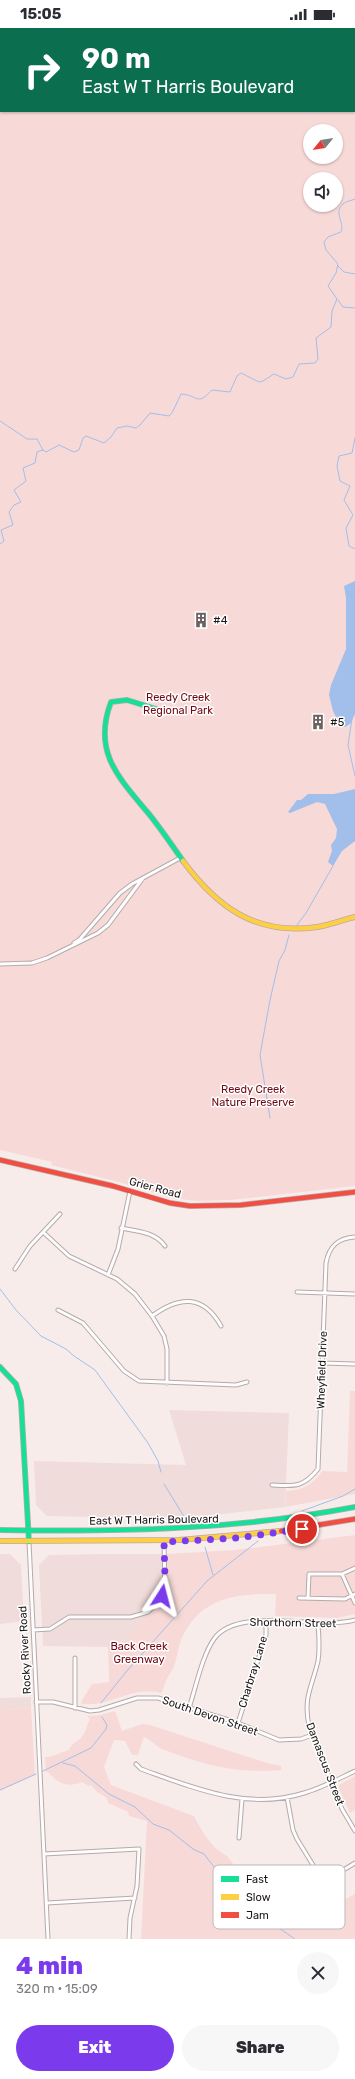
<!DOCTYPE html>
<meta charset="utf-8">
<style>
body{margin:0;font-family:Rubik,sans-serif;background:#f7f7f7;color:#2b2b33;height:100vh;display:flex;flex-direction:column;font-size:15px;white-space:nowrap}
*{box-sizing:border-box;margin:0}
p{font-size:13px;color:#7c7c81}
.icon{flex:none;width:22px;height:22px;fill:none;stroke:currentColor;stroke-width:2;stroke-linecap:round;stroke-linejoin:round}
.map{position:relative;height:1911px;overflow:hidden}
.panel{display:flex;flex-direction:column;background:#fff;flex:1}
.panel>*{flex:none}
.banner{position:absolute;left:0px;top:0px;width:355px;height:84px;box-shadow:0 1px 3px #0004;background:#0b6e4f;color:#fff;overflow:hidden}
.needle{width:26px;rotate:240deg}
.tools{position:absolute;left:303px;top:96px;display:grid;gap:8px}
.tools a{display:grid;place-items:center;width:40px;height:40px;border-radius:50%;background:#fff;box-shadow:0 1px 3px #0004;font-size:20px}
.pin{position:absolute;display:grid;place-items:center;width:34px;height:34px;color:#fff;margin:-17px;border:2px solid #fff;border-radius:50%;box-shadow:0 1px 4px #0007}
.me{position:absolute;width:44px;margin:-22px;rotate:9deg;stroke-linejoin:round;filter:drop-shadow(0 0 3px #0008)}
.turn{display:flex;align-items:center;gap:14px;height:84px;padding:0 16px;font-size:18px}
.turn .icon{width:52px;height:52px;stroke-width:2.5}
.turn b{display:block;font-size:28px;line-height:34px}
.round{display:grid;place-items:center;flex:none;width:42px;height:42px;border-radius:21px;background:#f7f7f7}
.head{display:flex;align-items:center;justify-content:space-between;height:68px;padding:0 16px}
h1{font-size:24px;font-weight:800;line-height:30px;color:#7c3aed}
.cta{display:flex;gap:8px;margin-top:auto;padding:8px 16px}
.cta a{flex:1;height:46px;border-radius:24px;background:#7c3aed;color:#fff;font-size:16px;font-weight:800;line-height:46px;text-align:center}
.cta a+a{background:#f7f7f7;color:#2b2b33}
.status{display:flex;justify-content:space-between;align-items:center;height:28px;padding:0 20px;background:#fff;direction:ltr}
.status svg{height:11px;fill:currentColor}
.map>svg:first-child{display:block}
.built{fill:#f0dcda}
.green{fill:#f7dad8;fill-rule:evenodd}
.water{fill:#a2beea}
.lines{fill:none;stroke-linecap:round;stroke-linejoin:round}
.stream{stroke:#a2beea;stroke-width:1}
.street-casing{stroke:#b4abab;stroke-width:5}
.fast-casing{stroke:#b4abab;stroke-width:6}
.slow-casing{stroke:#b4abab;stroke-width:6}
.jam-casing{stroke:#b4abab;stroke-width:6}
.street{stroke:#fefcfc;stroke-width:3}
.fast{stroke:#16e098;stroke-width:4.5}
.slow{stroke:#ffcf43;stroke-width:4.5}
.jam{stroke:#f24e42;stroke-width:4.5}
.route{stroke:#7c3aed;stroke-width:7;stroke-dasharray:0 12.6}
.labels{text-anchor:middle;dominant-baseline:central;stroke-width:3;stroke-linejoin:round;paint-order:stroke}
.poi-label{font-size:11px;fill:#1d1615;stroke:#fff;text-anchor:start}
.park-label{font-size:11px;fill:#710711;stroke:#fff}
.street-label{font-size:11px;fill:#1d1615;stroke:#fff}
.key{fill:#fff;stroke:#bbb9b9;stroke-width:1}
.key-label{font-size:11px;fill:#1d1615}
</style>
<div class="status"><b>15:05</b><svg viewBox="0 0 49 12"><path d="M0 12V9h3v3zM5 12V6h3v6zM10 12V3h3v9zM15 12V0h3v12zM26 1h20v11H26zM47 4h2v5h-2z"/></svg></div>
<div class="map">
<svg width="355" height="1911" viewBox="0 0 355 1911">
<rect width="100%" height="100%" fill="#f8eceb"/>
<path class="built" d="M169 1382 289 1385 285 1479 204 1488 137 1490 47 1488 36 1477 34 1433 186 1437Z
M0 1526H10L21 1537 24 1593 0 1596Z
M105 1526H167V1564L157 1580 121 1615 108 1619 43 1618 39 1537 49 1527Z
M31 1669V1680L0 1682V1670Z"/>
<path class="green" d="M0 0H355V1158L231 1172 197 1173 171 1170 115 1153 51 1137 52 1134 0 1122ZM1 1H354V83H1ZM310 103H336V129H310ZM310 151H336V177H310Z
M350 1363H355V1466L285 1479 286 1463C303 1462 312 1457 322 1443L347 1444Z
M355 1507V1586L337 1590 275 1588 276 1566C235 1565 199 1570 181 1612 178 1620 176 1638 171 1644 167 1649 164 1658 162 1665 128 1658 113 1679 82 1676L81 1674 92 1656 109 1654 108 1619 121 1615 157 1580 167 1564V1526L235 1522Z
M31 1680 35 1747 0 1763V1682Z
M115 1683 122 1703 142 1696 150 1697 267 1735 281 1738 282 1742C238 1746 203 1737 162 1721 156 1718 153 1713 144 1709L138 1727H132L125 1713 114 1712 104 1739 111 1757 194 1788C202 1803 211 1820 227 1828L258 1867 261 1876 265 1874 278 1889 325 1882 355 1866V1911H141L147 1793 129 1788 128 1784 108 1775 107 1770 97 1764 91 1757 89 1758 82 1754C68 1760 58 1756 48 1744H46L45 1729C54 1729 60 1724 69 1722 71 1715 80 1713 83 1707 86 1703 87 1696 90 1691L87 1688 100 1687Z
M355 1748V1782L350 1785 339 1761V1757Z"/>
<path class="water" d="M355 553V686L350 696 345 699H341L333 683 329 667 331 657 346 621V570L344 558Z
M355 761V813L342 823 333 838 328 834 332 823 331 817 336 810 337 801 325 776 317 774 290 785 288 784 297 772H301L308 766H334Z"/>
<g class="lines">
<path class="stream" d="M8 1 9 0
M0 19 1 16
M338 238 344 244 355 246
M338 272 343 279 355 280
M0 393 27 411H37L43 422 46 424 59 417 74 424 79 422 83 410 86 408 104 415 111 409 117 400 127 398 136 400 140 397 150 385 169 388 172 385 181 366C199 367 196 379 212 362L230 364 237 348 241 345 259 354 263 353 274 346 286 351 293 349 299 336 315 335 318 331 316 310 331 299 332 283 337 271 328 258 336 245 338 236 326 222 324 214 328 209 341 204C345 194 333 185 343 176 346 173 351 173 355 171
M355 410 352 425 339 428 337 438 340 453 350 458 344 472 353 487 346 500 349 518 355 521
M0 516 4 513 1 502 13 497 9 484 14 477 21 474 14 462 26 453 23 440 35 435 37 424 43 422
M352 691 348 717 355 748
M297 897 306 885 333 838
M270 1090 260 1027 270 972 279 933 285 922 289 907
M0 1261 16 1282 41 1308 66 1321 74 1328 95 1342 148 1415 158 1433 161 1444
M164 1456 188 1495
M302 1483 343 1468 355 1461
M205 1519 213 1547
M101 1675 126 1644 207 1553 258 1513
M63 1735 75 1738 109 1766 135 1779 153 1796 169 1802 193 1821 204 1826 242 1875 295 1911
M43 1743 91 1720 106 1701 107 1697 102 1689
M0 1762 36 1746"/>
<g class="street-casing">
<path id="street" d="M74 915 80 911 120 865 132 856 180 830
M0 936 32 935 47 930 98 905 108 897 143 850
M121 1200C137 1203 155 1204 165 1218
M43 1204 69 1228 117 1251 135 1266 152 1288 164 1308 167 1321V1355
M15 1241 30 1218 60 1186
M108 1247 118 1221 130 1163
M297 1264 355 1266
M58 1282 83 1295 124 1343 139 1353 236 1357 247 1354
M152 1288C179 1268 203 1266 221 1298
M322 1335 355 1336
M272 1457C294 1458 303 1460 318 1441L326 1235C329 1218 338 1210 355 1209
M29 1514 48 1911
M342 1546 355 1575
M299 1570 345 1571 355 1566
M308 1570 309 1546H342L355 1540
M318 1596C319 1608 320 1621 318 1633 312 1659 303 1669 309 1698L342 1781 355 1803
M33 1602 50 1601 69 1589H131L148 1584 160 1572 165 1560 164 1514
M75 1630V1680
M36 1674H53L90 1683 99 1682 137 1670H158L238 1695 279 1712 301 1711 312 1707
M189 1680C196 1659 202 1628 214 1611 238 1577 317 1603 355 1592
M238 1695 266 1607V1593
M136 1736 141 1741C194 1760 248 1783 304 1765 322 1760 338 1751 355 1743
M287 1769 293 1802 297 1811 324 1855
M239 1810 242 1771
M44 1826 139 1821 137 1858 130 1890 129 1911
M262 1871 276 1864 317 1858 355 1835
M47 1875 135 1870"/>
</g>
<g class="fast-casing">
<path id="fast" d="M156 681 127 672 111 674C92 724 119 750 149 786 161 801 172 817 183 833
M0 1339 16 1356 21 1373 29 1514
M0 1502C122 1504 235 1502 355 1479"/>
</g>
<g class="slow-casing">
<path id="slow" d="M183 833C217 879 256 908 317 899 330 897 342 892 355 889
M0 1513 179 1512 281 1503"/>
</g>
<g class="jam-casing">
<path id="jam" d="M0 1132 113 1158 170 1175 190 1178 241 1177 355 1164
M281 1503 355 1491"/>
</g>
<use href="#street" class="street"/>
<use href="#fast" class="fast"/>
<use href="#slow" class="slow"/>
<use href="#jam" class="jam"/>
</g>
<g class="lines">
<path class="route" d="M162 1568 165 1550 164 1514 237 1510 302 1501"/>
</g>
<defs>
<g id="building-bare" transform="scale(1.2)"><path d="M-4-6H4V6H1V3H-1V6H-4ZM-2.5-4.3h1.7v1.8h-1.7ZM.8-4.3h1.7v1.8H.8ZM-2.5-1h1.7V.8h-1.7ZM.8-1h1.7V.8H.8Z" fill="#6a6160" stroke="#fff" stroke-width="2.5" paint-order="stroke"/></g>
</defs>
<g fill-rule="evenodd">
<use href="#building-bare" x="201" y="592"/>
<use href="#building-bare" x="318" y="694"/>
</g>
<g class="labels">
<g class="poi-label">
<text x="213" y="592">#4</text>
<text x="330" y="694">#5</text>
</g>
<g class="park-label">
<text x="178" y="669">Reedy Creek<tspan x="178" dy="13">Regional Park</tspan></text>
<text x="253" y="1061">Reedy Creek<tspan x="253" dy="13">Nature Preserve</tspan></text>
<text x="139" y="1618">Back Creek<tspan x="139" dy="13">Greenway</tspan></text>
</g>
<g class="street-label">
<text transform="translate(155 1160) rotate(15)">Grier Road</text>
<text transform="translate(322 1342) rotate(-88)">Wheyfield Drive</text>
<text transform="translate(154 1492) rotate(-1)">East W T Harris Boulevard</text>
<text transform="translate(293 1595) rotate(1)">Shorthorn Street</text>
<text transform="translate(25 1622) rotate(-93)">Rocky River Road</text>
<text transform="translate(253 1644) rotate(-73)">Charbray Lane</text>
<text transform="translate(210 1688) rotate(19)">South Devon Street</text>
<text transform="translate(325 1736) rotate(69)">Damascus Street</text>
</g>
</g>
<rect x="213" y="1837" width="132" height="64" rx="6" class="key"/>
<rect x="221" y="1848" width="18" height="6" fill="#16e098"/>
<rect x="221" y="1866" width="18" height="6" fill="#ffcf43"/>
<rect x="221" y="1884" width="18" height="6" fill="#f24e42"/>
<g class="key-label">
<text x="246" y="1855">Fast</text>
<text x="246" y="1873">Slow</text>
<text x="246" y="1891">Jam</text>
</g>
</svg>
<div class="tools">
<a><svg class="needle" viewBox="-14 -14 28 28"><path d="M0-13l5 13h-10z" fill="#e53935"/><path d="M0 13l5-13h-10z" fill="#7c7c81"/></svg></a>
<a><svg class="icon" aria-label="sound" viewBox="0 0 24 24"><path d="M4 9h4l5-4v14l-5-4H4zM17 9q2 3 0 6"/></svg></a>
</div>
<div class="pin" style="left:302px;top:1501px;background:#d93025"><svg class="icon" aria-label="arrive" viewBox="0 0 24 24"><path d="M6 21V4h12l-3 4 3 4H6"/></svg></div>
<svg class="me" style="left:162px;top:1568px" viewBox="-20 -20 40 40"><path d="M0-17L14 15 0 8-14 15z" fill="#7c3aed" stroke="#fff" stroke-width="4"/></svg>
<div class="banner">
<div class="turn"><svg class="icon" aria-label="right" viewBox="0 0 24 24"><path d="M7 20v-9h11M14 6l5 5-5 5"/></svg><div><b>90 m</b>East W T Harris Boulevard</div></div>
</div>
</div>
<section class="panel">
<div class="head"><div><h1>4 min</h1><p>320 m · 15:09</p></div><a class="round"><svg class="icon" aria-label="close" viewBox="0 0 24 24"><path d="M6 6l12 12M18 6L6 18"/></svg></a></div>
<div class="cta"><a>Exit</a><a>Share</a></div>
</section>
